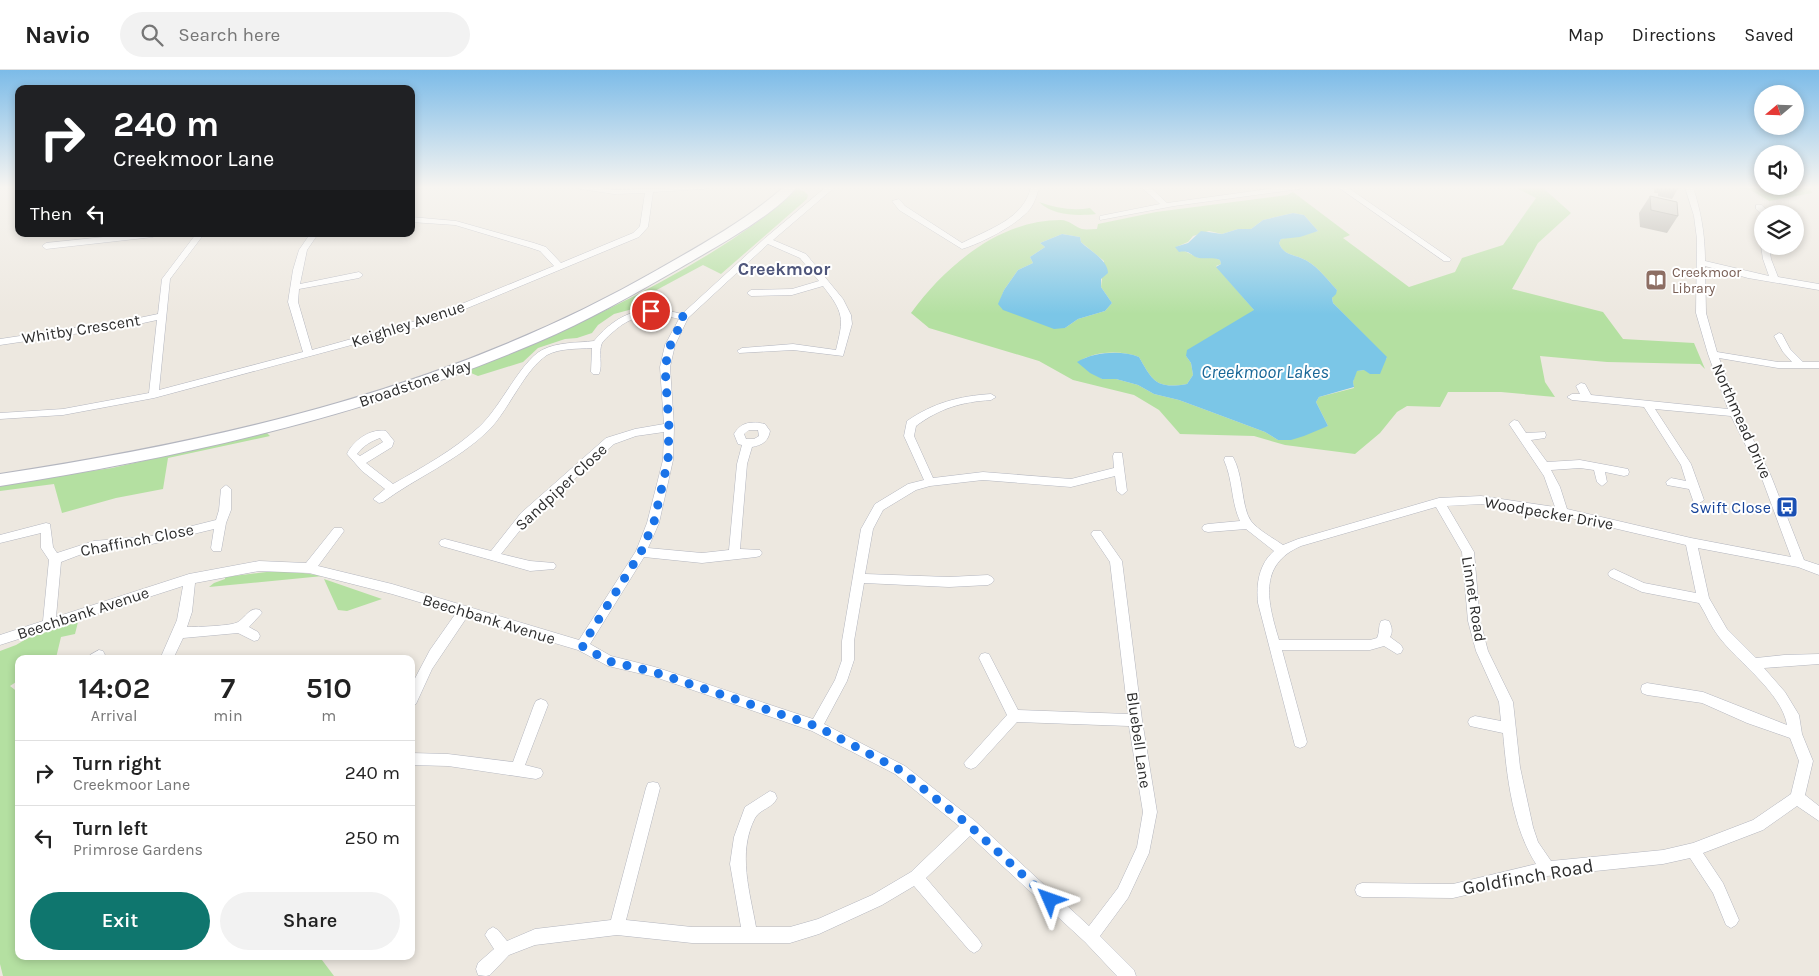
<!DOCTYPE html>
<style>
body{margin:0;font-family:Karla,sans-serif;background:#f2f2f2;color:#222;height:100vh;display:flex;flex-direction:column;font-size:19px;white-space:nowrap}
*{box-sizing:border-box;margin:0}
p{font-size:16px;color:#767676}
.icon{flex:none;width:28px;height:28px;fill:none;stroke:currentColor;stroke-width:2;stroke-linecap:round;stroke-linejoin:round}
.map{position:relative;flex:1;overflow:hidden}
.side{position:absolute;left:15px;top:585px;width:400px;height:305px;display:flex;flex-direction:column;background:#fff;border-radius:10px;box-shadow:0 2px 8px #0003}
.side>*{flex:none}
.top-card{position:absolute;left:15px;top:15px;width:400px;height:152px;border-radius:10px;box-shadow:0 2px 8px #0003;background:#202124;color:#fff;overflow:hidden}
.needle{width:32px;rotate:251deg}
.buttons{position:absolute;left:1754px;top:15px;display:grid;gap:10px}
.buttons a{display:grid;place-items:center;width:50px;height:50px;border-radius:50%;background:#fff;box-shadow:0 2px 8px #0003;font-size:25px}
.pin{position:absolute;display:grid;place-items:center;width:42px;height:42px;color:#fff;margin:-21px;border:2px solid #fff;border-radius:50%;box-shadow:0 1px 5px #0007}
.me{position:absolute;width:55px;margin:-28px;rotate:313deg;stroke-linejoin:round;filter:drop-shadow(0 0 4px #0008)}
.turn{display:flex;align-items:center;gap:18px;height:105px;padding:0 15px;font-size:22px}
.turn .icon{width:65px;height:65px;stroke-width:2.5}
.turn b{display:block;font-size:35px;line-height:42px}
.then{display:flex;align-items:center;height:48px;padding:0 15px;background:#0003;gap:10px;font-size:19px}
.eta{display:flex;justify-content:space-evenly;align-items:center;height:85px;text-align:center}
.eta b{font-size:30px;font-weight:600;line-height:35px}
.primary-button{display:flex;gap:10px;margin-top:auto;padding:10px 15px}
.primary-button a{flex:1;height:58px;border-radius:30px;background:#0f766e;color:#fff;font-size:20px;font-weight:600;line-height:58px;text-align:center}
.primary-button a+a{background:#f2f2f2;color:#222}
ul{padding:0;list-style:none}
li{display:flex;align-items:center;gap:15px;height:65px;padding:0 15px;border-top:1px solid #e0e0e0}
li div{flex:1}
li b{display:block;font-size:19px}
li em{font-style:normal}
header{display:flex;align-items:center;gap:30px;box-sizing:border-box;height:70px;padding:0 25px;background:#fff;border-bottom:1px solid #e0e0e0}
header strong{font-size:24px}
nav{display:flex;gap:28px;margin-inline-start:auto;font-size:18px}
.search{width:350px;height:45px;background:#f2f2f2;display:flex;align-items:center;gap:12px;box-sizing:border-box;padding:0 18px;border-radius:28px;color:#767676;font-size:19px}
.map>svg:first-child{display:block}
.green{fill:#b4e0a1;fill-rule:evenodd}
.water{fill:#7bc6e7}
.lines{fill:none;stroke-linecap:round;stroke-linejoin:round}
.street-casing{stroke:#b4b6bf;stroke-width:1}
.secondary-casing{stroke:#b4b6bf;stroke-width:2}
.street{fill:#fff;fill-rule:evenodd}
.secondary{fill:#fff;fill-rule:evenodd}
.wall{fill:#adaaa3}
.building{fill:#c9c6be;stroke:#8d8b85}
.route{stroke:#1a73e8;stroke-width:9;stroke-dasharray:0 16.2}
.labels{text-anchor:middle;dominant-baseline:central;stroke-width:4;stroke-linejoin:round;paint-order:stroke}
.far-education-label{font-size:14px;fill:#785e54;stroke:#fff;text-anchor:start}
.street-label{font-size:16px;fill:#2d2d2d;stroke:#fff}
.transit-label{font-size:16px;fill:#164399;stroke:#fff;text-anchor:end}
.far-district-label{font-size:18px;font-weight:bold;fill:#4f567b;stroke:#fff}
.water-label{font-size:18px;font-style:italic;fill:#176697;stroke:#fff}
.near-street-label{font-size:19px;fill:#2d2d2d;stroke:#fff}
</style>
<header>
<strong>Navio</strong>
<div class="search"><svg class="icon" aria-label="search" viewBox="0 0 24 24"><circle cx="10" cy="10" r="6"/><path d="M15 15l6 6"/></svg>Search here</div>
<nav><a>Map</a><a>Directions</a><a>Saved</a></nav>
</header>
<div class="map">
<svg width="1819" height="906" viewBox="0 0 1819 906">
<rect width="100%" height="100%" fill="#ede8e0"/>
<path class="green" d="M1515 117H1542L1571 143 1538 173 1512 219 1603 242 1623 269 1694 273 1705 299 1700 294 1607 292 1540 286 1545 312 1555 327 1501 322H1448L1440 337 1407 336 1397 342 1380 363 1355 384 1285 375 1254 366 1180 364 1159 340 1134 325 1073 310 1039 291 929 258 911 243C946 195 1000 150 1061 150 1069 150 1075 157 1082 159 1086 160 1092 159 1097 159L1098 154 1156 142 1287 125 1293 122 1350 165 1343 168 1409 217 1455 202 1462 188 1503 175 1536 128ZM1293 143 1304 145 1318 161 1281 169 1279 173C1283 184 1291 184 1301 188 1316 194 1326 208 1337 220L1332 228 1333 233 1387 288 1364 300 1356 301 1353 312 1354 318 1319 327 1316 332 1328 356 1278 370 1265 362 1206 340 1179 330 1154 324 1138 315 1116 309H1102L1078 292C1094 281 1121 280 1139 287 1153 312 1157 319 1187 314L1193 305 1191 293 1186 286 1255 241 1216 196 1221 194 1220 190 1213 187 1199 188 1176 177 1188 172 1193 166 1209 161 1222 164 1238 159H1251L1263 150ZM1062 164 1080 167 1081 172 1104 191 1101 217 1112 233 1105 241 1078 249 1065 258 999 234 1004 220 1018 200 1033 193 1030 187 1045 177 1040 173Z
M1734 117H1810L1812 123 1769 131 1751 120Z
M797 119 804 121 808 125 807 129 721 204 703 195 638 230 651 234 614 244 598 255 592 263 577 268 565 269 538 278 523 292 478 306 471 303V298C570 259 669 215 756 153 770 143 783 130 797 119Z
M1039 132C1056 138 1073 141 1090 138L1096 144C1078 146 1053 146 1039 132Z
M267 363 270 366 168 388 163 419 116 428 62 443 54 414 0 421V414L112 398Z
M283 500 323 506 209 517 214 513 225 509V507Z
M324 509 382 529 347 541 338 540Z
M78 552 75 564 61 567 56 588 19 589V610L10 616 19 623V886H319L334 906H3L0 894V581L16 575 28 568Z"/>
<path class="water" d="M1293 143 1304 145 1318 161 1300 167 1281 169 1279 173C1283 184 1291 184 1301 188 1316 194 1326 208 1337 220L1336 224 1332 228 1333 233 1387 287 1380 304H1370L1364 300 1357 301 1353 312 1354 317 1319 327 1316 332 1328 356 1304 366 1291 370H1278L1265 362 1206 340 1179 330 1154 324 1138 315 1116 309H1102L1090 303 1077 292C1094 282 1121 280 1139 287 1153 312 1157 319 1187 314L1193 305 1191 293 1186 286 1187 280 1254 240 1216 197 1221 194 1220 190C1213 187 1206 189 1199 188 1190 186 1191 180 1179 182L1175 177 1188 173 1201 161 1222 164 1238 159H1251L1263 150Z
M1062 164 1080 167 1081 172C1090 181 1108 190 1108 203L1101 209V217L1112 233 1105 241 1078 249 1065 258 1054 259 1003 240 998 234 1004 220 1018 200 1033 193 1030 187 1045 177 1040 173Z"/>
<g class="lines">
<g class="street-casing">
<path id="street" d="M577 117H596L614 120 708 117 704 119 653 122 648 157 639 167 436 251 411 259 154 328 63 345 0 349V343L63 339 149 323 157 250 134 255 0 275V269L134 249 158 244 162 209 196 164H204L170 209 159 320 303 282 288 232 293 200 299 180 310 164H318L307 180 300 214 359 202 363 205 359 208 299 219 298 232 312 280 430 247 554 196 540 181 528 177 455 155 411 152V147L456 151 534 173 546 177 561 193 633 163 640 156 645 123 614 124 581 119Z
M826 117H835L773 170 806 184 843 229 851 245 852 254 843 286 793 280 739 283 737 281 742 278 793 274 836 280C844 248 844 243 823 216L792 225 751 226 747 223 751 220 792 219 819 211 800 188 768 174 688 248 675 275 670 297 674 357 673 390 659 453 648 478 702 483 729 480 737 394 742 375 738 374 734 364C741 352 751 351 765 354L770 361C768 372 762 375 752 377L747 394 740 479 760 480 762 483 760 486 756 487 702 493 644 487 590 574 611 586 655 597 813 649 835 610 842 590V571L861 459 875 434 908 414 924 410 904 366 907 351C933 333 959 326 991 324L996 327 991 330C962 332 940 338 916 356L914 366 933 408 983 402 1071 409 1114 398 1113 386 1114 383H1122L1127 421 1122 425 1117 421 1115 406 1071 417 983 410 930 416 916 420 883 440 873 459 865 504 949 507 988 505 992 507 994 510 992 513 988 515 949 517 864 513 854 571V590L847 611 824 654 905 696 975 751 1089 856 1118 818 1137 777 1143 742 1129 656 1017 652 976 697 971 699 966 697 964 693 1007 645 979 588 981 584 985 583 989 584 1018 640 1128 644 1110 492 1091 464 1093 461H1101L1122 491 1142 650 1157 742 1149 783 1128 828 1100 866 1134 900 1136 906H1117L1085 872 970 766 926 808 979 870 982 875 979 880 974 883 969 880 914 816 882 835 819 864 790 873H692L617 865 535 875 509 885 490 905 486 906 478 905 476 899 478 893 494 879 485 865 488 860 493 857 498 860 507 871 535 859 611 850 646 718 648 713 653 712 658 713 660 718 626 850 692 857H741L730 794 734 767 745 737 770 721 775 723 777 728C773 738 760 739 755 748 737 783 750 822 756 857H790L818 849 872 825 911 802 959 756 895 704 812 661 655 607 608 596 578 580 467 547 432 599 416 634 411 636 412 614 430 580 456 543 392 524 309 503 259 501 195 513 192 542 187 557C197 557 232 556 238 552 246 547 250 536 260 540L262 543 249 557 258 562 260 566 258 570 254 571 238 563 183 568 173 589H160L177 550 183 516 0 575V565L43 551 49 490 41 478V463L0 473V465L46 453 50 454 53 477 57 483 94 471 152 466 216 450 219 440 221 419 226 415 231 419V440L226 453 221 481H213L211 478 214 459 152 474 95 479 61 492 56 547 189 504 259 491 306 493 334 458H342L344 461 318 496 392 514 579 570 636 481 647 453 663 390 664 362 636 366 614 374 529 449 501 484 530 491 554 493 556 496 554 499 530 501 445 477 441 476 439 473 441 470 445 469 491 481 521 443 606 368 635 359 664 354 660 297 665 275 679 249C654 242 632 244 613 262 609 265 605 269 602 273 598 282 603 295 599 304H593L591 302 592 278C578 279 560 278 547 285 524 300 509 340 488 361 457 391 417 407 383 432L379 433 373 429 385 419 362 401 347 384C353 371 370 358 386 361L394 371 392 377 366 393 393 414C423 397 454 380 479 357 501 337 520 292 542 280 557 272 577 273 594 271 619 241 645 234 682 244L764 169ZM749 360H758L759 366 754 369H746L744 364ZM380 368 383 372 360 386 357 384C363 376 371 371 380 368Z
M1031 117H1039C1037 125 1035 132 1030 139 1017 155 982 173 962 179L899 140 892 131 899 129 905 136 962 173C989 159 1024 149 1031 117Z
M1141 117H1150L1167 133 1282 117H1303L1299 119 1174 136 1100 150V146L1160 134Z
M1338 117H1347L1451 189 1450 191H1444Z
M1685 117H1693C1701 142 1705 164 1705 191L1769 206 1763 189 1761 176 1762 174V176H1769L1771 189 1778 207 1819 214V220L1748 208 1705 196 1706 243 1717 282 1778 292H1792L1783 282 1774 266 1779 263 1782 264 1790 279 1803 292H1819V298H1778L1719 288 1740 343 1771 406 1804 490 1819 495V505L1798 497 1698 478 1709 528 1727 559 1756 588 1784 585 1819 584V594L1764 598 1785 622 1799 645 1802 664 1813 691 1805 725 1819 736V751L1797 736 1763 760 1703 783 1723 813 1739 850 1736 855 1731 858 1726 855 1713 823 1690 788 1663 794 1547 806 1453 828 1362 827 1357 825 1355 820 1357 815 1362 813 1453 814 1536 794C1512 756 1507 707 1503 663L1470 656 1468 652 1470 648 1475 646 1501 651 1499 632 1476 581 1468 551 1462 482 1436 437 1301 476C1257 495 1268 533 1279 570H1370L1377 568C1380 562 1378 557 1381 551L1385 550 1389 551C1392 557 1393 562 1390 567L1401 575 1403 579 1401 583 1397 584 1384 576 1370 580H1282L1307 672 1305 676 1300 678 1295 676 1258 533C1256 514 1259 494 1274 481L1246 459 1208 462 1204 461 1202 458 1204 455 1208 454 1240 451C1231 432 1233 410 1224 390L1225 387H1233C1244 407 1241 437 1251 451 1258 460 1273 468 1283 475L1298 469 1439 428 1481 426 1555 437 1544 406 1509 354 1514 350 1518 351 1526 363 1545 362 1546 365 1545 368 1531 370 1547 392 1580 390 1628 399 1629 402 1628 405 1624 406 1605 402 1607 412 1602 416 1597 412 1594 400 1580 398 1551 400 1560 417 1567 439 1691 468 1791 487 1761 406 1731 346 1655 339 1691 394 1704 430 1698 434 1694 433 1689 419 1667 415 1666 412 1671 408 1686 411 1681 395 1644 337 1572 330 1567 327 1572 324H1580L1576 316 1581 313 1585 314 1591 325 1728 339 1708 284 1696 243 1697 169 1694 146ZM1481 434 1562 446 1686 475 1696 523 1644 513 1614 499 1610 501 1608 504 1610 507 1642 522 1699 533C1706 544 1711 557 1719 567 1738 592 1782 623 1787 655L1703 622 1647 613 1642 615 1641 619 1642 623 1647 625 1702 633 1747 653 1790 668 1799 691 1791 724 1753 750 1693 773 1663 780 1551 791 1538 772 1533 757 1520 697 1513 632 1488 581 1480 551 1474 482 1447 436Z
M1756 135H1762L1771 144H1762L1756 139Z
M133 164H157L153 167 46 179 42 176 46 173Z
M99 580 103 581 105 585 103 589H88L90 585Z
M541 629 546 631 548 635 525 695 541 699 543 703 541 707 536 709 448 696 411 695V683L448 684 513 692 534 635 536 631Z"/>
</g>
<g class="secondary-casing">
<path id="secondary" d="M784 117H797C774 146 712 179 680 198 633 225 587 251 538 272 365 346 185 387 0 416V404C230 369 453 317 657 200 701 175 746 150 784 117Z"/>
</g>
<use href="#street" class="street"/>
<use href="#secondary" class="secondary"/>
</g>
<path class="wall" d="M1654 117H1679L1672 129 1658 126V123H1654Z
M1650 126 1678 146 1667 163 1640 157 1639 143Z"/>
<path class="building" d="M1650 126 1677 132 1678 146 1651 140Z"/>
<linearGradient id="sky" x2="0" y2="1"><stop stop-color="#7cbbe8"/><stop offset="0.48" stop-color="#f7f5f1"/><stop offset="1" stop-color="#f7f5f1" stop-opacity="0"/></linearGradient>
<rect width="1819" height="244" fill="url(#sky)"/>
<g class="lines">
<path class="route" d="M651 241 671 243 684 247 670 276 665 297 669 357 668 390 654 452 641 482 582 576 608 591 654 602 816 656 900 700 970 756 1050 830"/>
</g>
<defs>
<g id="library-square" transform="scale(1.125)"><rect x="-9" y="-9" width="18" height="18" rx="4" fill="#8d6e63" stroke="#fff"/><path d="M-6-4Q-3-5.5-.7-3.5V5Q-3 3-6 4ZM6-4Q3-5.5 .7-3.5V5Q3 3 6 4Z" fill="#fff"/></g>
<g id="bus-square" transform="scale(1.125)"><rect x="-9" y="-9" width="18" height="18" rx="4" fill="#1a4fb4" stroke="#fff"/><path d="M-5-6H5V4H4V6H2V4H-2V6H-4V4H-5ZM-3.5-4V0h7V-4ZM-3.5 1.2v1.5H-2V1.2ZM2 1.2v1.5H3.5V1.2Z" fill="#fff"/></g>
</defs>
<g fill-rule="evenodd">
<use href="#library-square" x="1656" y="210"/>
<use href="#bus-square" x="1787" y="437"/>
</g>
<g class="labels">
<g class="far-education-label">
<text x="1672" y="202">Creekmoor<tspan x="1672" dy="16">Library</tspan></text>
</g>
<g class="street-label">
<text transform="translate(408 254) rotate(-18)">Keighley Avenue</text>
<text transform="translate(81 259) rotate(-9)">Whitby Crescent</text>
<text transform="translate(415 313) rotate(-19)">Broadstone Way</text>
<text transform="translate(1742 351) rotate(66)">Northmead Drive</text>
<text transform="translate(561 417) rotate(-43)">Sandpiper Close</text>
<text transform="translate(1549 443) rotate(10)">Woodpecker Drive</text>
<text transform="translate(137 470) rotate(-11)">Chaffinch Close</text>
<text transform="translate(1474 529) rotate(81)">Linnet Road</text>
<text transform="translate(83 543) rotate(-18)">Beechbank Avenue</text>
<text transform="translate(489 549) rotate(17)">Beechbank Avenue</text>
<text transform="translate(1139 670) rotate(82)">Bluebell Lane</text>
</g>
<g class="transit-label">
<text x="1771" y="437">Swift Close</text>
</g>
<g class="far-district-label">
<text x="784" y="199">Creekmoor</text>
</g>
<g class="water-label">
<text x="1265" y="302">Creekmoor Lakes</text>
</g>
<g class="near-street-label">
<text transform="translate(1528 807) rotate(-10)">Goldfinch Road</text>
</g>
</g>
</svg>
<div class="buttons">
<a><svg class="needle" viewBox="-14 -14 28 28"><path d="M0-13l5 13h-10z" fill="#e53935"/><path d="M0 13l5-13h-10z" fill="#767676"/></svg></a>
<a><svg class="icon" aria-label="sound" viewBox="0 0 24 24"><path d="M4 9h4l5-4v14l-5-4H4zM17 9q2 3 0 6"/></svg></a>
<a><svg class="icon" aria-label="layers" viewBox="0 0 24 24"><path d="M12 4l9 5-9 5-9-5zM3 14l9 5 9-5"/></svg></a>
</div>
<div class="pin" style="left:651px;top:241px;background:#d93025"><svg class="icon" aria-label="arrive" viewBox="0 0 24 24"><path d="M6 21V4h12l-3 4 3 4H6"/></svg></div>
<svg class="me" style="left:1050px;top:830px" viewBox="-20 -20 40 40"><path d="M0-17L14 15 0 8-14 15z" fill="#1a73e8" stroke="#fff" stroke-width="4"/></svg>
<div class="top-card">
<div class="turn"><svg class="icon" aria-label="right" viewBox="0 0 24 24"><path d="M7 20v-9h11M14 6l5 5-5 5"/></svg><div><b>240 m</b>Creekmoor Lane</div></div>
<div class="then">Then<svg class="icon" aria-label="left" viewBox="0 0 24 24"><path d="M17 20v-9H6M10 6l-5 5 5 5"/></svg></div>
</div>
<section class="side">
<div class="eta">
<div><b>14:02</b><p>Arrival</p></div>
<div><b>7</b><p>min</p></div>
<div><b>510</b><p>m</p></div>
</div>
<ul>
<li><svg class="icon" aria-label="right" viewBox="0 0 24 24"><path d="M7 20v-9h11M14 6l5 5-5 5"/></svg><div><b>Turn right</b><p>Creekmoor Lane</p></div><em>240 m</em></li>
<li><svg class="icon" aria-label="left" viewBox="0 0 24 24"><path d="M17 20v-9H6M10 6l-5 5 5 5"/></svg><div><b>Turn left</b><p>Primrose Gardens</p></div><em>250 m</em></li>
</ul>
<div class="primary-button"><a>Exit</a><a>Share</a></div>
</section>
</div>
